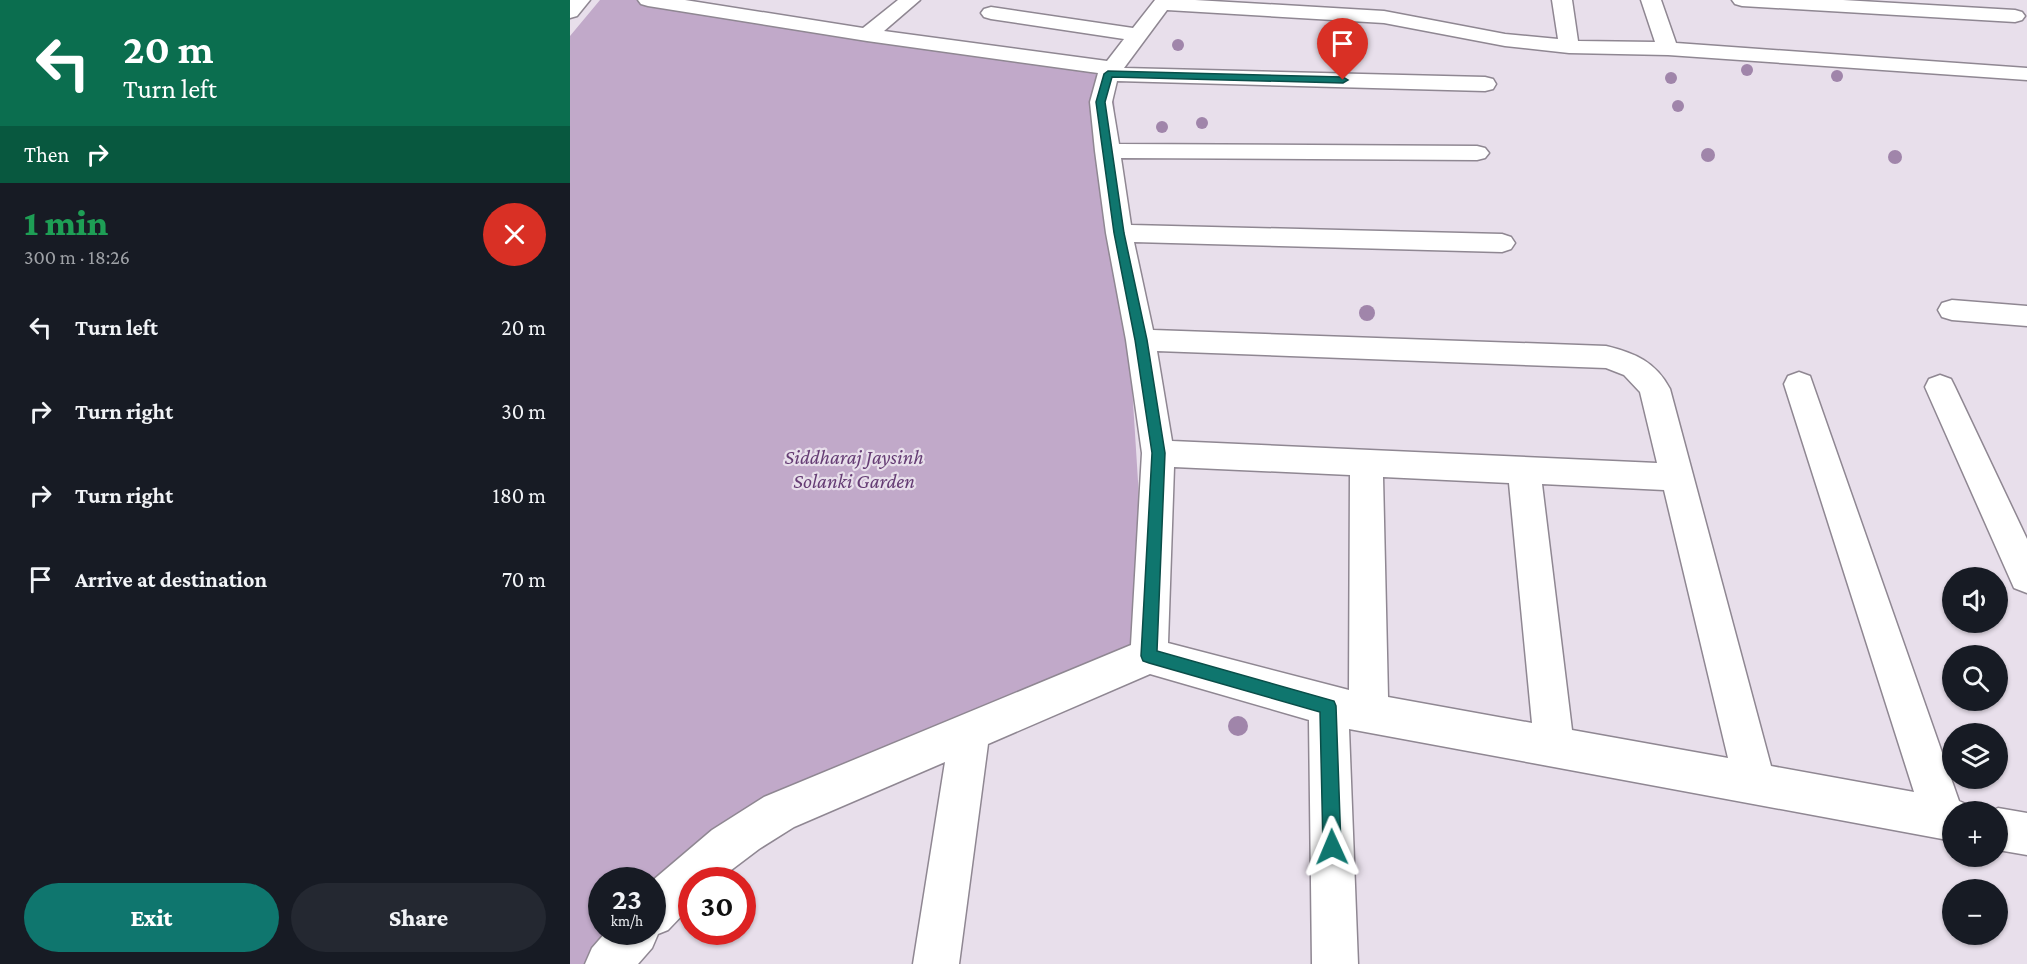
<!DOCTYPE html>
<meta charset="utf-8">
<style>
body{margin:0;font-family:"Crimson Pro",serif;background:#242831;color:#f1f3f6;height:100vh;display:flex;flex-direction:column;font-size:22px;white-space:nowrap}
*{box-sizing:border-box;margin:0}
p{font-size:20px;color:#9ea1a6}
.icon{flex:none;width:33px;height:33px;fill:none;stroke:currentColor;stroke-width:2;stroke-linecap:round;stroke-linejoin:round}
.map{position:relative;flex:1;overflow:hidden}
.side{display:flex;flex-direction:column;background:#171b24;width:570px}
.side>*{flex:none}
.guide{background:#0b6e4f;color:#fff;overflow:hidden}
.tools{position:absolute;left:1372px;top:567px;display:grid;gap:12px}
.tools a{display:grid;place-items:center;width:66px;height:66px;border-radius:50%;background:#171b24;box-shadow:0 2px 4px #0004;font-size:30px}
.speed{position:absolute;left:18px;top:867px;display:flex;gap:12px;font-size:30px;font-weight:700;text-align:center}
.speed>*{display:grid;place-content:center;width:78px;height:78px;border-radius:50%;background:#171b24;box-shadow:0 2px 4px #0004;line-height:1}
.speed small{font-size:15px;font-weight:400}
.speed .limit{border:9px solid #d22;background:#fff;color:#111}
.pin{position:absolute;display:grid;place-items:center;width:51px;height:51px;color:#fff;margin:-62px -26px;border-radius:50% 50% 50% 0;rotate:-45deg;box-shadow:0 0 6px #0007}
.pin .icon{rotate:45deg}
.me{position:absolute;width:66px;margin:-33px;rotate:359deg;stroke-linejoin:round;filter:drop-shadow(0 0 4px #0008)}
.turn{display:flex;align-items:center;gap:21px;height:126px;padding:0 24px;font-size:27px}
.turn .icon{width:78px;height:78px;stroke-width:2.5}
.turn b{display:block;font-size:42px;line-height:51px}
.then{display:flex;align-items:center;height:57px;padding:0 24px;background:#0003;gap:12px;font-size:22px}
.round{display:grid;place-items:center;flex:none;width:63px;height:63px;border-radius:32px;background:#242831}
.head{display:flex;align-items:center;justify-content:space-between;height:102px;padding:0 24px}
h1{font-size:36px;font-weight:800;line-height:45px;color:#1e9e55}
.action{display:flex;gap:12px;margin-top:auto;padding:12px 24px}
.action a{flex:1;height:69px;border-radius:36px;background:#0f766e;color:#fff;font-size:24px;font-weight:800;line-height:69px;text-align:center}
.action a+a{background:#242831;color:#f1f3f6}
ul{padding:0;list-style:none}
li{display:flex;align-items:center;gap:18px;height:84px;padding:0 24px}
li div{flex:1}
li b{display:block;font-size:22px}
li em{font-style:normal}
main{display:flex;flex:1;min-height:0}
.map>svg:first-child{display:block}
.green{fill:#c1a9c9}
.lines{fill:none;stroke-linecap:round;stroke-linejoin:round}
.minor-casing{stroke:#8f8792;stroke-width:3}
.tertiary-casing{stroke:#8f8792;stroke-width:3}
.minor{fill:#fff;fill-rule:evenodd}
.tertiary{fill:#fff;fill-rule:evenodd}
.tree{fill:#a085aa}
.route{fill:#0f766e;stroke:#0a4d48;stroke-width:1.5}
.labels{text-anchor:middle;dominant-baseline:central;stroke-width:4.5;stroke-linejoin:round;paint-order:stroke}
.park-label{font-size:21px;font-style:italic;fill:#653c74;stroke:#e8dfeb}
</style>
<main>
<section class="side">
<div class="guide">
<div class="turn"><svg class="icon" aria-label="left" viewBox="0 0 24 24"><path d="M17 20v-9H6M10 6l-5 5 5 5"/></svg><div><b>20 m</b>Turn left</div></div>
<div class="then">Then<svg class="icon" aria-label="right" viewBox="0 0 24 24"><path d="M7 20v-9h11M14 6l5 5-5 5"/></svg></div>
</div>
<div class="head"><div><h1>1 min</h1><p>300 m · 18:26</p></div><a class="round" style="background:#d93025;color:#fff"><svg class="icon" aria-label="close" viewBox="0 0 24 24"><path d="M6 6l12 12M18 6L6 18"/></svg></a></div>
<ul>
<li><svg class="icon" aria-label="left" viewBox="0 0 24 24"><path d="M17 20v-9H6M10 6l-5 5 5 5"/></svg><div><b>Turn left</b></div><em>20 m</em></li>
<li><svg class="icon" aria-label="right" viewBox="0 0 24 24"><path d="M7 20v-9h11M14 6l5 5-5 5"/></svg><div><b>Turn right</b></div><em>30 m</em></li>
<li><svg class="icon" aria-label="right" viewBox="0 0 24 24"><path d="M7 20v-9h11M14 6l5 5-5 5"/></svg><div><b>Turn right</b></div><em>180 m</em></li>
<li><svg class="icon" aria-label="arrive" viewBox="0 0 24 24"><path d="M6 21V4h12l-3 4 3 4H6"/></svg><div><b>Arrive at destination</b></div><em>70 m</em></li>
</ul>
<div class="action"><a>Exit</a><a>Share</a></div>
</section>
<div class="map">
<svg width="1457" height="964" viewBox="0 0 1457 964">
<rect width="100%" height="100%" fill="#e8dfeb"/>
<path class="green" d="M30 0H81L542 68 579 656 163 825 83 923 82 880H32V932H76L49 964H0V36Z"/>
<g class="lines">
<g class="minor-casing">
<path id="minor" d="M68 0H115L293 28 328 0H350L314 31 537 61 554 39 421 19 414 17 411 13 414 9 421 7 563 28 585 0H625L814 11 935 34 988 39 982 0H1002L1008 41 1085 42 1071 0H1091L1106 43 1457 68V80L1098 55 999 53 935 46 814 23 597 10 554 68 915 77 923 79 926 84 923 89 915 91 547 81 542 102 549 144 907 146 915 148 919 153 915 158 907 160 551 158 561 225 932 234 941 237 945 243 941 249 932 252 564 242 583 330 1036 346C1065 353 1086 362 1100 389L1201 766 1344 792 1214 384 1218 376 1229 372 1240 376 1389 801 1398 805 1401 812H1383V841L779 729 788 964H742L739 720 580 674 418 744 389 964H343L375 762 224 827 189 849 148 880H122V905L98 930 88 934 82 948 68 964H15L22 948 36 932H82V881L142 830 194 797 561 645 572 453 556 340 536 233 525 151 520 102 528 73 297 41 78 6 71 4ZM587 351 1036 368 1054 375 1070 392 1087 463 602 441ZM604 467 780 475 779 690 598 643ZM813 477 939 483 962 723 818 697ZM972 484 1094 490 1158 758 1002 730Z
M1162 0H1273L1445 10 1452 12 1455 16 1452 20 1445 22 1172 6 1165 4Z
M1382 300 1457 306V326L1382 320 1372 317 1368 310 1372 303Z
M1370 375 1381 379 1385 387 1457 539V593L1444 588 1355 387 1359 379Z
M1428 808 1457 813V855L1428 850V812H1419Z"/>
</g>
<g class="tertiary-casing">
<path id="tertiary" d="M0 0H20L7 16 0 18Z"/>
</g>
<use href="#minor" class="minor"/>
<use href="#tertiary" class="tertiary"/>
</g>
<g class="tree">
<circle cx="608" cy="45" r="6"/>
<circle cx="1177" cy="70" r="6"/>
<circle cx="1267" cy="76" r="6"/>
<circle cx="1101" cy="78" r="6"/>
<circle cx="1108" cy="106" r="6"/>
<circle cx="632" cy="123" r="6"/>
<circle cx="592" cy="127" r="6"/>
<circle cx="1138" cy="155" r="7"/>
<circle cx="1325" cy="157" r="7"/>
<circle cx="797" cy="313" r="8"/>
<circle cx="668" cy="726" r="10"/>
</g>
<path class="route" d="M538 71 773 77 778 80 773 83 542 77 535 102 554 233 577 340 595 453 587 651 764 701 766 706 771 847 768 853 762 856 756 853 753 847 750 712 579 663 573 661 571 656 582 453 565 340 544 233 526 102 534 74Z"/>
<g class="labels">
<g class="park-label">
<text x="284" y="457">Siddharaj Jaysinh<tspan x="284" dy="24">Solanki Garden</tspan></text>
</g>
</g>
</svg>
<div class="tools">
<a><svg class="icon" aria-label="sound" viewBox="0 0 24 24"><path d="M4 9h4l5-4v14l-5-4H4zM17 9q2 3 0 6"/></svg></a>
<a><svg class="icon" aria-label="search" viewBox="0 0 24 24"><circle cx="10" cy="10" r="6"/><path d="M15 15l6 6"/></svg></a>
<a><svg class="icon" aria-label="layers" viewBox="0 0 24 24"><path d="M12 4l9 5-9 5-9-5zM3 14l9 5 9-5"/></svg></a>
<a>+</a>
<a>−</a>
</div>
<div class="speed"><div>23<small>km/h</small></div><div class="limit">30</div></div>
<div class="pin" style="left:773px;top:80px;background:#d93025"><svg class="icon" aria-label="arrive" viewBox="0 0 24 24"><path d="M6 21V4h12l-3 4 3 4H6"/></svg></div>
<svg class="me" style="left:762px;top:847px" viewBox="-20 -20 40 40"><path d="M0-17L14 15 0 8-14 15z" fill="#0f766e" stroke="#fff" stroke-width="4"/></svg>
</div>
</main>
